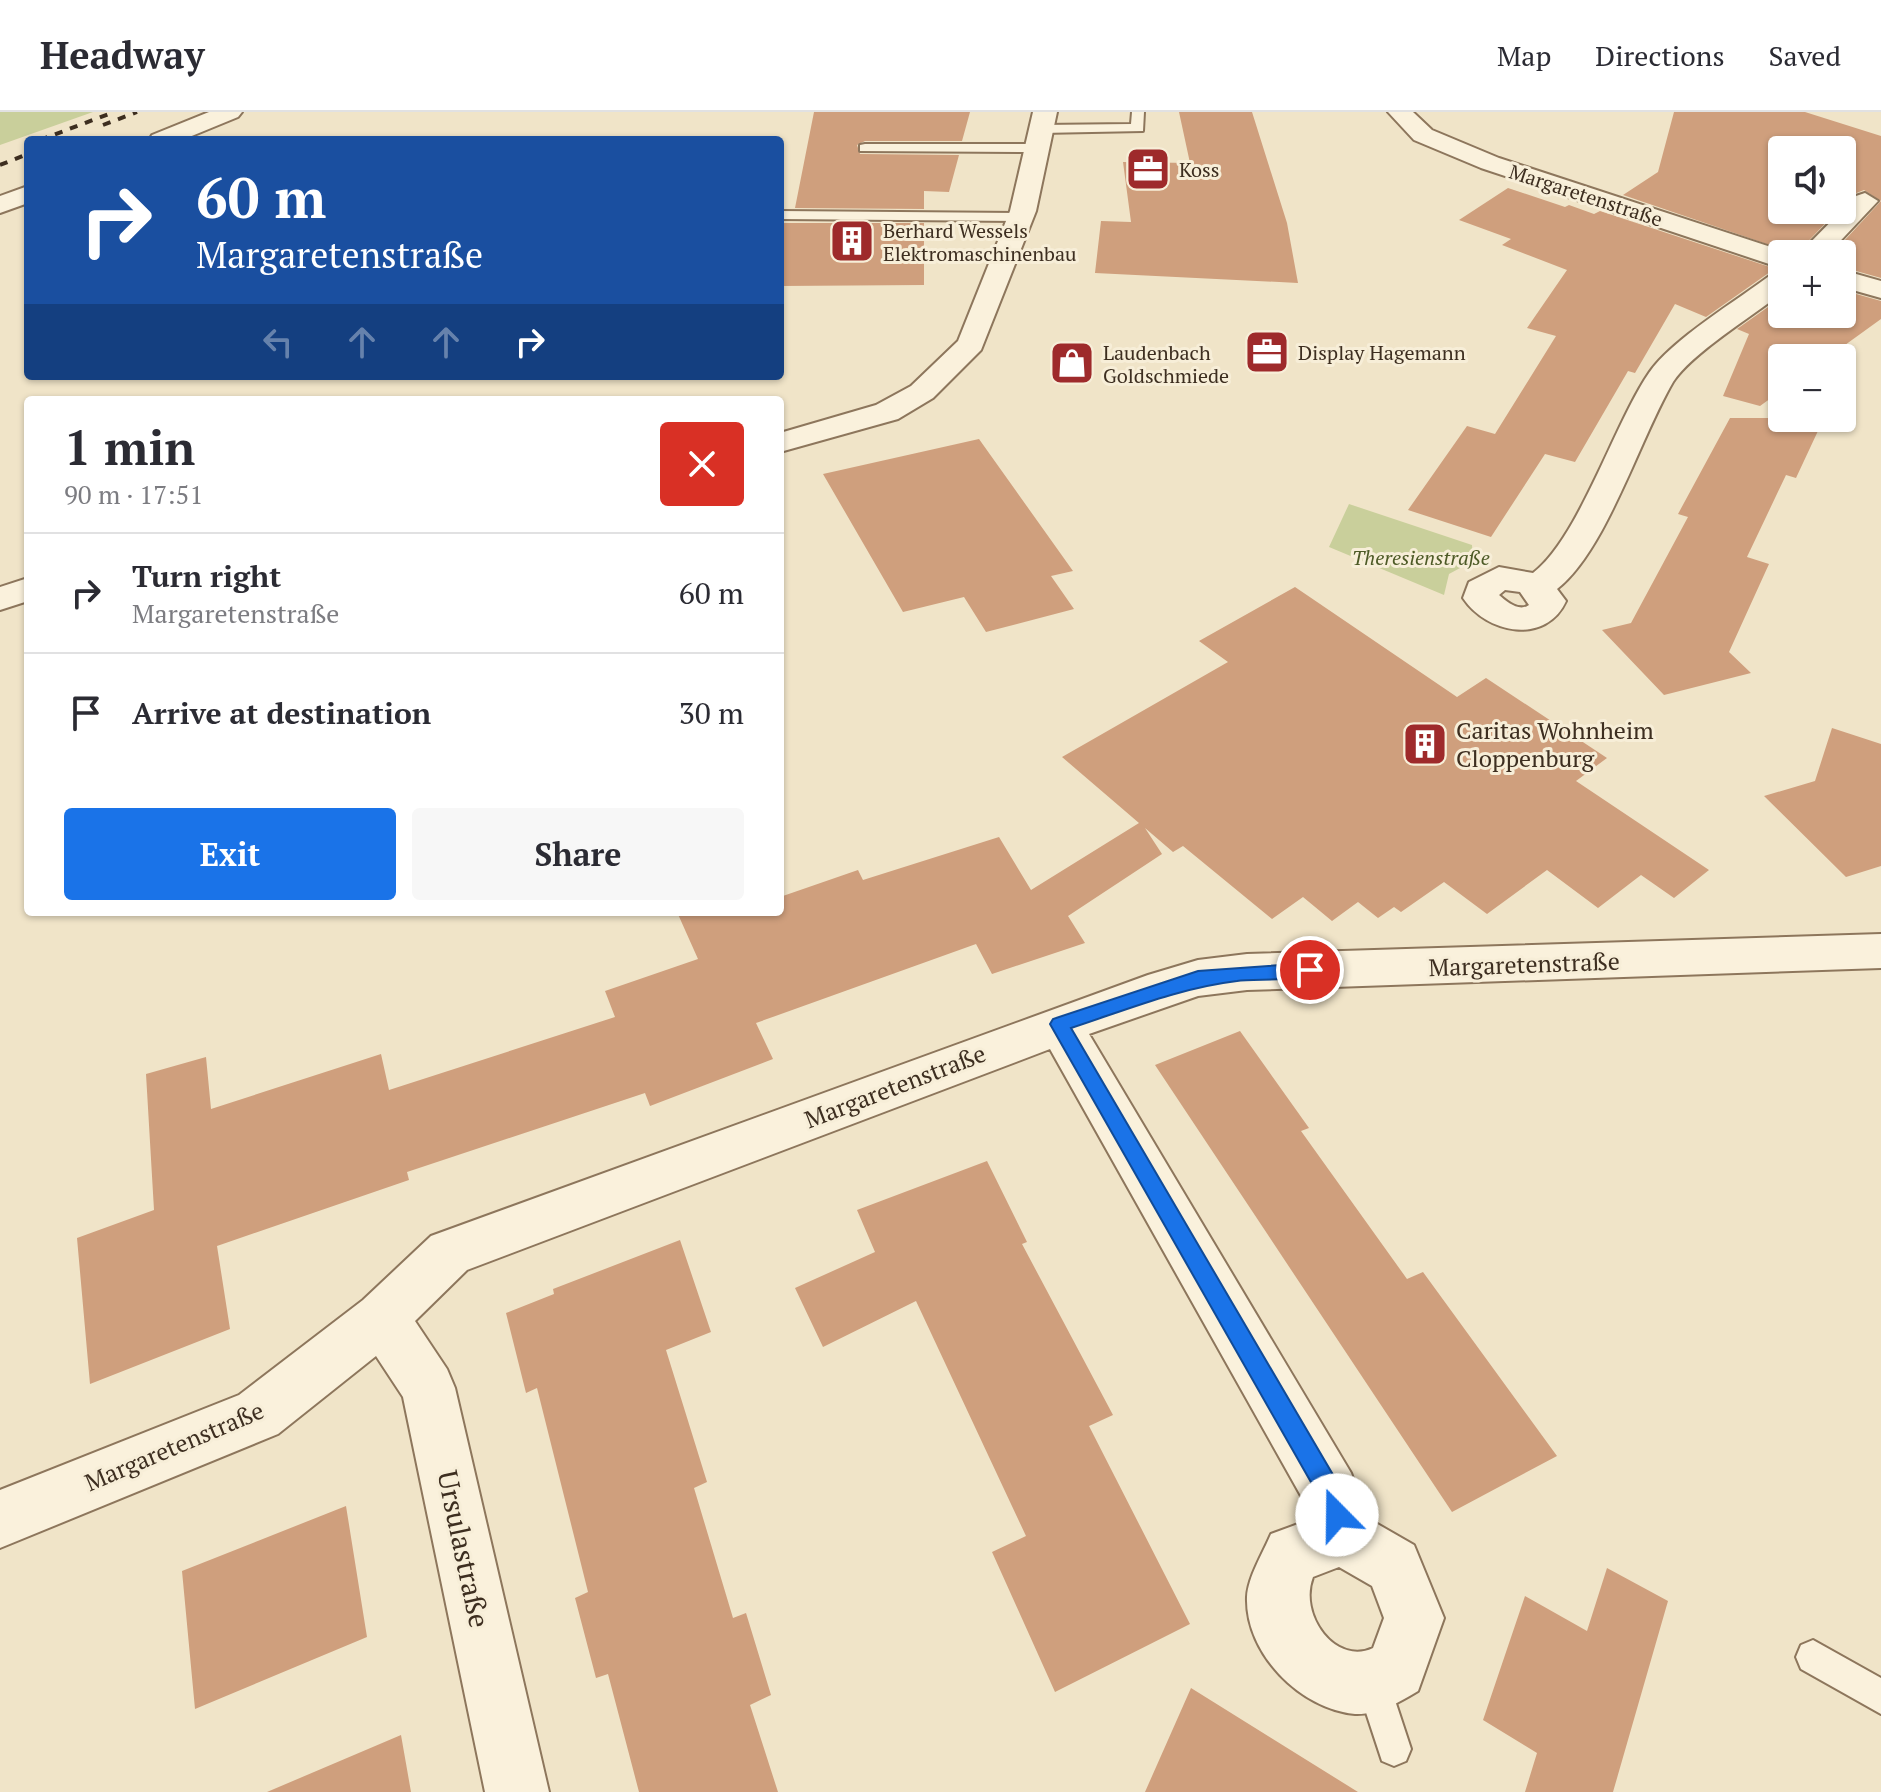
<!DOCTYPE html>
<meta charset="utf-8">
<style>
body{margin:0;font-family:"PT Serif",serif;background:#f7f7f7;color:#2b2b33;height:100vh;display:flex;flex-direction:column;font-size:30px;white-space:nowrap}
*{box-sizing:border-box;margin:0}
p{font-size:26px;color:#7c7c81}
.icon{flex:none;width:44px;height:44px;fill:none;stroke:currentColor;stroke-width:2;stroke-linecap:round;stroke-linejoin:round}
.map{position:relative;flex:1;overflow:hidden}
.details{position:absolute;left:24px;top:284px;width:760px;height:520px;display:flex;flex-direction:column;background:#fff;border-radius:8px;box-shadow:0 2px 6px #0004}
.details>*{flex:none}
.top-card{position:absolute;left:24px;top:24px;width:760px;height:244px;border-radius:8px;box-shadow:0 2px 6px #0004;background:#1a4fa0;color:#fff;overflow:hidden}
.fabs{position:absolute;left:1768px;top:24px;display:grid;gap:16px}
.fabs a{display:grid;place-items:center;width:88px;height:88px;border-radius:8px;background:#fff;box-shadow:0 2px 6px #0004;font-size:40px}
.pin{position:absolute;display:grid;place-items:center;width:68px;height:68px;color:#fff;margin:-34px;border:4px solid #fff;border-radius:50%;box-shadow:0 2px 8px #0007}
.me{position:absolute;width:88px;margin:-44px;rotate:338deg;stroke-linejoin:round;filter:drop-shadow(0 0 6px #0008)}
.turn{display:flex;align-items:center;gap:28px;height:168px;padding:0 40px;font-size:36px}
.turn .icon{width:104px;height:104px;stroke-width:2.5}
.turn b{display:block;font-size:56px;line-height:68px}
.lanes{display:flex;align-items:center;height:76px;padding:0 40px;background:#0003;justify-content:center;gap:40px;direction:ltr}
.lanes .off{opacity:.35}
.round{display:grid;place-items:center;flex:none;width:84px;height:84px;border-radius:8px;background:#f7f7f7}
.headline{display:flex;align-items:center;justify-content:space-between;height:136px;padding:0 40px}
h1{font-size:48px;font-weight:800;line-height:60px}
.primary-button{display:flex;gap:16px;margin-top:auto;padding:16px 40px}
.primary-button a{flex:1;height:92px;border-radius:8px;background:#1a73e8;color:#fff;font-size:32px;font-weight:800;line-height:92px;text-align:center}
.primary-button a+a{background:#f7f7f7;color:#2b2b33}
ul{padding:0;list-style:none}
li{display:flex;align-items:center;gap:24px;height:120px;padding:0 40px;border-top:2px solid #e1e1e2}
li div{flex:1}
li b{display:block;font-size:30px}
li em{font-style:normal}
header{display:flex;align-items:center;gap:48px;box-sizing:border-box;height:112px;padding:0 40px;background:#fff;border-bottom:2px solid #e1e1e2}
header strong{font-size:38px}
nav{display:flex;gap:44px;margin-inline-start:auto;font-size:28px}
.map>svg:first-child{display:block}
.green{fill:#c9cf9b}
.building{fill:#cf9f7d}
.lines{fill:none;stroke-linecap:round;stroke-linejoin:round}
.lane-casing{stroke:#8d765c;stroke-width:4}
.street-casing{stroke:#8d765c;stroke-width:4}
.lane{fill:#faf1dc;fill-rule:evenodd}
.street{fill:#faf1dc;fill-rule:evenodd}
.rail{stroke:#3d2e20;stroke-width:4;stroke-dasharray:8 8;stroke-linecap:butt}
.route{fill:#1a73e8;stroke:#114b97;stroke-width:2}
.labels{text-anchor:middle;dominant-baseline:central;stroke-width:6;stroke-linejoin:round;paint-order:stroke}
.far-poi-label{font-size:20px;fill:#3d2e20;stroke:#f7eed8;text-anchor:start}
.far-street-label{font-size:20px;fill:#3d2e20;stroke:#f7eed8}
.far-park-label{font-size:20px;font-style:italic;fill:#4d5a26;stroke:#f7eed8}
.poi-label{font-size:24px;fill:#3d2e20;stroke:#f7eed8;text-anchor:start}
.street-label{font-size:24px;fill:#3d2e20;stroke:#f7eed8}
.near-street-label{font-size:28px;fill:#3d2e20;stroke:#f7eed8}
</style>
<header>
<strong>Headway</strong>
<nav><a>Map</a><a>Directions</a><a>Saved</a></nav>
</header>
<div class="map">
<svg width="1881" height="1680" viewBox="0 0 1881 1680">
<rect width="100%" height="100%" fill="#f0e4c8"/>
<path class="green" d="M0 0H93L0 33Z
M1349 392 1472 433 1473 449 1449 462 1444 483 1329 435Z"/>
<path class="building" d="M814 0H970L962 29H865L857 33 860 42 959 43 949 80 924 79V97L795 96Z
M1179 0H1252L1287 111 1298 171 1095 161 1101 109 1131 110 1123 50 1190 51Z
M1674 0H1805L1881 24V166L1842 155V142H1832L1881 89 1864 78 1854 82 1842 94V38H1782V98H1838L1796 142 1623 83 1658 60Z
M1508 76 1565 95 1569 93 1594 102 1600 99 1779 158 1770 160 1706 205 1675 192 1635 261 1628 259 1575 350 1545 342 1491 425 1408 398 1467 314 1495 322 1556 224 1527 216 1567 158 1502 133 1511 127 1459 108Z
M780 111H924V173L780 174Z
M1842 178 1881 189V207L1827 246H1782V278L1760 294 1723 284 1749 222 1737 217 1782 185V202H1842Z
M1730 306H1824L1796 366 1786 363 1747 445 1769 452 1729 540 1751 561 1664 583 1602 518 1631 511 1688 405 1678 402Z
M979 327 1073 459 1051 464 1074 497 986 520 964 485 903 500 823 362Z
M1295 475 1457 585 1486 566 1607 646 1576 669 1709 758 1674 786 1641 763 1598 796 1547 758 1487 802 1444 770 1401 800 1394 795 1378 806 1358 790 1332 809 1303 785 1272 807 1183 734 1173 740 1145 716 1162 742 1068 804 1085 831 992 862 976 832 756 911 773 947 650 994 645 981 407 1060 409 1068 217 1134 230 1217 90 1272 77 1126 154 1098 146 962 206 945 211 997 381 942 389 978 615 905 605 879 698 847 677 800H780V785L858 758 863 768 999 725 1031 778 1139 711 1062 645 1228 550 1199 529Z
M1832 616 1881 632V754L1846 765 1764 684 1815 669Z
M1240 919 1309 1016 1301 1019 1407 1167 1423 1160 1557 1344 1452 1400 1155 953Z
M987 1049 1027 1130 1022 1132 1113 1303 1089 1314 1190 1512 1055 1580 992 1440 1026 1424 916 1189 823 1235 795 1176 875 1140 857 1098Z
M680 1128 711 1220 666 1238 707 1370 694 1376 733 1506 746 1501 771 1583 750 1593 778 1680H639L608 1562 596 1566 575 1486 588 1480 537 1276 526 1281 506 1201 554 1182 553 1177Z
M346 1394 367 1525 195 1597 182 1459Z
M1607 1456 1668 1489 1613 1680H1525L1537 1641 1483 1608 1525 1484 1587 1519Z
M1191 1576 1358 1680H1145Z
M401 1623 411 1680H267Z"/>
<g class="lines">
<g class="lane-casing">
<path id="lane" d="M1132 0H1144L1143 19 1041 21 1034 17 1041 13 1131 12Z
M865 32H1037L1044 36 1037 40 860 39V33Z
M780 99 1021 101 1028 105 1021 109 780 107Z
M1813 1528 1881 1566V1602L1801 1557 1796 1545 1801 1533Z
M1373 1553 1385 1558 1411 1637 1406 1649 1394 1654 1382 1649 1356 1570 1361 1558Z"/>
</g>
<g class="street-casing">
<path id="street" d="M209 0H242L238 5 182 28H149L152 23Z
M1033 0H1057L1036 99 981 238 933 286 898 307 780 340V321L876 293 911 274 958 229 1010 99Z
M1388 0H1413L1432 18 1499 46 1792 142H1782V155L1772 153 1481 56 1414 28Z
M28 74V91L0 101V84Z
M1865 81 1878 89 1828 142H1799L1856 84Z
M1842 158 1881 169V186L1842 175Z
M1782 160V181C1754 203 1691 242 1673 270 1640 326 1606 439 1557 477L1566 489C1546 533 1487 522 1463 486L1469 470 1499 455 1533 461C1579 426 1614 312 1649 261 1671 228 1739 187 1772 162ZM1505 478 1520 480 1529 493C1519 500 1507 490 1499 483Z
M28 466V489L0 498V475Z
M1881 822V856L1247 878 1198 884 1089 922 1351 1361 1367 1406 1414 1433 1444 1506 1418 1579C1400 1590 1377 1603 1355 1602 1301 1597 1245 1542 1247 1485 1248 1465 1263 1441 1271 1422L1309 1408 1305 1391 1050 937 467 1158 415 1209 447 1257 455 1276 549 1680H485L403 1285 376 1244 278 1322 0 1436V1378L239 1283 363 1188 431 1124 1148 863 1198 848 1247 842ZM1339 1455 1372 1474 1384 1506 1373 1536C1336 1554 1298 1503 1313 1465Z"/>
</g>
<use href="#lane" class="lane"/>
<use href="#street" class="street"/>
<path class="rail" d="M103 13 137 0
M40 28 114 0
M0 53 28 42"/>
</g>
<path class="route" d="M1310 851 1319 858C1312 871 1254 866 1237 869 1179 876 1126 898 1071 916L1339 1373 1349 1403 1345 1412 1337 1415 1328 1412 1320 1386 1050 912 1053 907 1198 859Z"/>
<defs>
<g id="office-square" transform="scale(2.3)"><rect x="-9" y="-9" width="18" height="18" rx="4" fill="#9e2a2b" stroke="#f7eed8"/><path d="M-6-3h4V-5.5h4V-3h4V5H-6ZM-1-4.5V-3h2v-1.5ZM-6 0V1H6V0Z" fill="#fff"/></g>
<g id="building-square" transform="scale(2.3)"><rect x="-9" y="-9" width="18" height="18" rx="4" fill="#9e2a2b" stroke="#f7eed8"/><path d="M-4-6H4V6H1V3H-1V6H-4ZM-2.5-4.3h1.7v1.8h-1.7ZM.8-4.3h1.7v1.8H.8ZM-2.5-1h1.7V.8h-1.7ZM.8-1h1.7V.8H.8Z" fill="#fff"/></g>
<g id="shop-square" transform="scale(2.3)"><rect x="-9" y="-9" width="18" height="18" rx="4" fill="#9e2a2b" stroke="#f7eed8"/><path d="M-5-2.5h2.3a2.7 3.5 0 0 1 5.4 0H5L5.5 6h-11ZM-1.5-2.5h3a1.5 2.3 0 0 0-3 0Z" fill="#fff"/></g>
</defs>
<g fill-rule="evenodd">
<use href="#office-square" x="1148" y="57"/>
<use href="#building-square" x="852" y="129"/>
<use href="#office-square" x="1267" y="240"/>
<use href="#shop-square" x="1072" y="251"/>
<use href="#building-square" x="1425" y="632"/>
</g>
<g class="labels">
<g class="far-poi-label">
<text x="1179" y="57">Koss</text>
<text x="883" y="118">Berhard Wessels<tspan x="883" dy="23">Elektromaschinenbau</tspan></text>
<text x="1103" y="240">Laudenbach<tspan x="1103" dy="23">Goldschmiede</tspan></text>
<text x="1298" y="240">Display Hagemann</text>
</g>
<g class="far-street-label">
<text transform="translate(1586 83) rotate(18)">Margaretenstraße</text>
</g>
<g class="far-park-label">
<text x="1421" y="445">Theresienstraße</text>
</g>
<g class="poi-label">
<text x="1456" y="618">Caritas Wohnheim<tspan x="1456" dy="28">Cloppenburg</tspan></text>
</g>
<g class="street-label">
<text transform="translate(1524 852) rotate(-2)">Margaretenstraße</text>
<text transform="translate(895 974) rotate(-21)">Margaretenstraße</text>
<text transform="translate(174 1334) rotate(-23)">Margaretenstraße</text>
</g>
<g class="near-street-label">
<text transform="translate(464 1437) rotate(78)">Ursulastraße</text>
</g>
</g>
</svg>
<div class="fabs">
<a><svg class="icon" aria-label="sound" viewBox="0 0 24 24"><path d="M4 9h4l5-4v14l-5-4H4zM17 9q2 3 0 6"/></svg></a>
<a>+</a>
<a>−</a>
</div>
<div class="pin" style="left:1310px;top:858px;background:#d93025"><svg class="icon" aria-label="arrive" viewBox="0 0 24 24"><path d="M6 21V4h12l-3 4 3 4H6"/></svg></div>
<svg class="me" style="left:1337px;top:1403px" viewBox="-20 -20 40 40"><circle r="19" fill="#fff"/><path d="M0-13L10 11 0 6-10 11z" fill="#1a73e8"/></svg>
<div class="top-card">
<div class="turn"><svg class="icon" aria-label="right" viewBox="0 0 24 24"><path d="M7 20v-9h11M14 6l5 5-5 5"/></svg><div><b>60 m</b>Margaretenstraße</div></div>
<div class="lanes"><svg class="icon off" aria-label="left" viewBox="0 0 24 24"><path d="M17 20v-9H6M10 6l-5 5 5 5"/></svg><svg class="icon off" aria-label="ahead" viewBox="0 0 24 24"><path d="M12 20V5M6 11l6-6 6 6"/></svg><svg class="icon off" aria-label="ahead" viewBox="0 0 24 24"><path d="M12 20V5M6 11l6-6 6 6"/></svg><svg class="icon" aria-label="right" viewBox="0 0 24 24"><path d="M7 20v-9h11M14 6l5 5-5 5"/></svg></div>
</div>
<section class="details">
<div class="headline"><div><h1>1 min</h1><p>90 m · 17:51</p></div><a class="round" style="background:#d93025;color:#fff"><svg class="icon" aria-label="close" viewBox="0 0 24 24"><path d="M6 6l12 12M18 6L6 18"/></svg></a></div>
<ul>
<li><svg class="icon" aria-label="right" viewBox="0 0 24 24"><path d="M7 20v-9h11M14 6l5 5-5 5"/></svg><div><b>Turn right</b><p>Margaretenstraße</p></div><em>60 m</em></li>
<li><svg class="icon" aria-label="arrive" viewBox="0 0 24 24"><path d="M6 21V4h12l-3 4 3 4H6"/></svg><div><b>Arrive at destination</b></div><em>30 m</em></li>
</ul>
<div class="primary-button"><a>Exit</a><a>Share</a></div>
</section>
</div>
